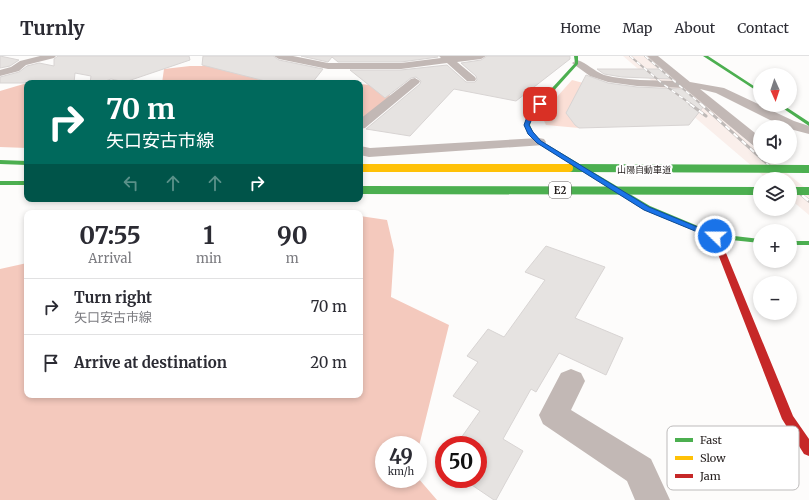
<!DOCTYPE html>
<meta charset="utf-8">
<style>
body{margin:0;font-family:Merriweather,"Noto Sans JP",serif;background:#f7f7f7;color:#2b2b33;height:100vh;display:flex;flex-direction:column;font-size:15px;white-space:nowrap}
*{box-sizing:border-box;margin:0}
p{font-size:13px;color:#7c7c81}
.icon{flex:none;width:22px;height:22px;fill:none;stroke:currentColor;stroke-width:2;stroke-linecap:round;stroke-linejoin:round}
.map{position:relative;flex:1;overflow:hidden}
.panel{position:absolute;left:24px;top:154px;width:339px;height:188px;display:flex;flex-direction:column;background:#fff;border-radius:8px;box-shadow:0 2px 6px #0003}
.panel>*{flex:none}
.hud{position:absolute;left:24px;top:24px;width:339px;height:122px;border-radius:8px;box-shadow:0 2px 6px #0003;background:#00695c;color:#fff;overflow:hidden}
.needle{width:26px;rotate:177deg}
.tools{position:absolute;left:753px;top:12px;display:grid;gap:8px}
.tools a{display:grid;place-items:center;width:44px;height:44px;border-radius:50%;background:#fff;box-shadow:0 2px 6px #0003;font-size:20px}
.speed{position:absolute;left:375px;top:380px;display:flex;gap:8px;font-size:20px;font-weight:700;text-align:center}
.speed>*{display:grid;place-content:center;width:52px;height:52px;border-radius:50%;background:#fff;box-shadow:0 2px 6px #0003;line-height:1}
.speed small{font-size:10px;font-weight:400}
.speed .limit{border:6px solid #d22;background:#fff;color:#111}
.pin{position:absolute;display:grid;place-items:center;width:34px;height:34px;color:#fff;margin:-17px;border-radius:8px;box-shadow:0 2px 6px #0006}
.me{position:absolute;width:44px;margin:-22px;rotate:292deg;stroke-linejoin:round;filter:drop-shadow(0 0 3px #0008)}
.turn{display:flex;align-items:center;gap:14px;height:84px;padding:0 16px;font-size:18px}
.turn .icon{width:52px;height:52px;stroke-width:2.5}
.turn b{display:block;font-size:28px;line-height:34px}
.lanes{display:flex;align-items:center;height:38px;padding:0 16px;background:#0003;justify-content:center;gap:20px;direction:ltr}
.lanes .off{opacity:.35}
.eta{display:flex;justify-content:space-evenly;align-items:center;height:68px;text-align:center}
.eta b{font-size:24px;font-weight:700;line-height:28px}
ul{padding:0;list-style:none}
li{display:flex;align-items:center;gap:12px;height:56px;padding:0 16px;border-top:1px solid #e1e1e2}
li div{flex:1}
li b{display:block;font-size:15px}
li em{font-style:normal}
header{display:flex;align-items:center;gap:24px;box-sizing:border-box;height:56px;padding:0 20px;background:#fff;border-bottom:1px solid #e1e1e2}
header strong{font-size:19px}
nav{display:flex;gap:22px;margin-inline-start:auto;font-size:14px}
.map>svg:first-child{display:block}
.built{fill:#faefeb}
.green{fill:#fbdfd6}
.forest{fill:#f4c9bd}
.building{fill:#e6e3e1;stroke:#d8d4d3}
.lines{fill:none;stroke-linecap:round;stroke-linejoin:round}
.street{fill:#c2b8b5;fill-rule:evenodd}
.fast{fill:#4caf50;fill-rule:evenodd}
.jam{fill:#c62828;fill-rule:evenodd}
.rail-far2-casing{stroke:#bfbab8;stroke-width:2}
.rail-far1-casing{stroke:#bfbab8;stroke-width:3}
.rail-casing{stroke:#bfbab8;stroke-width:3.5}
.rail-far2{stroke:#fff;stroke-width:1.5;stroke-dasharray:4.5;stroke-linecap:butt}
.rail-far1{stroke:#fff;stroke-width:2;stroke-dasharray:5.5;stroke-linecap:butt}
.rail{stroke:#fff;stroke-width:2.5;stroke-dasharray:8;stroke-linecap:butt}
.fast-bridge-far1{stroke:#4caf50;stroke-width:5.5}
.fast-bridge{stroke:#4caf50;stroke-width:8}
.slow-bridge-far1{stroke:#ffc107;stroke-width:5.5}
.slow-bridge{stroke:#ffc107;stroke-width:8}
.route{fill:#1a73e8;stroke:#114b97}
.labels{text-anchor:middle;dominant-baseline:central;stroke-width:4;stroke-linejoin:round;paint-order:stroke}
.far-street-label{font-size:9px;fill:#231d1c;stroke:#fff}
.shield{fill:#fff;stroke:#656160;stroke-width:1}
.shield-label{font-size:10px;font-weight:bold;fill:#231d1c}
.key{fill:#fff;stroke:#bdbbbb;stroke-width:1}
.key-label{font-size:11px;fill:#231d1c}
</style>
<header>
<strong>Turnly</strong>
<nav><a>Home</a><a>Map</a><a>About</a><a>Contact</a></nav>
</header>
<div class="map">
<svg width="809" height="444" viewBox="0 0 809 444">
<rect width="100%" height="100%" fill="#fdfcfb"/>
<path class="built" d="M623 0H649L760 96V101H767L809 135V159L790 143V123H767Z"/>
<path class="green" d="M572 24 587 28 623 54H568L566 57 575 69 579 72 546 69 544 65 556 42Z"/>
<path class="forest" d="M190 10H225L268 27H162L164 13Z
M27 27V92L0 91V35Z
M360 28 371 29 390 36 389 44 360 67Z
M360 160 387 164 394 194 391 241 449 269 418 394V389H384V423H418V422L437 444H0V213L27 207V339H360Z"/>
<path class="building" d="M0 0 19 4 10 10 0 12Z
M58 0H189L190 4 125 26 111 23 100 27H90L91 20 75 17 74 27H0V21L19 16 27 10 39 7 54 10V3Z
M203 0H273L279 4 323 13 312 27H273L202 9Z
M301 0H438V1L401 6H338L332 1 328 6Z
M487 0H570V3L516 45 454 33 410 80 366 73 420 28 421 25 416 21 411 22 385 42 350 14H401L447 9 466 26H475L477 24 476 20 461 7 481 4Z
M597 13H660L672 23 622 21 604 18Z
M586 19 608 27 637 31 683 33 704 50 689 69 579 72 575 69 566 57Z
M546 190 605 211 575 262 623 282 606 319 559 297 536 336 531 333 503 383 523 395 496 444H494L463 423H478V389H456L480 355 453 340 478 306 467 300 488 273 504 281 545 224 525 216Z"/>
<g class="lines">
<path class="street" d="M40 0H56L54 2 26 9 19 15 0 20V14L11 11 20 5Z
M274 0H293L328 7H401L441 2 439 0H486L481 3 457 6 475 21 476 23 475 25H467L447 7 401 13H328L279 3Z
M647 0H658L690 26 724 32 794 65 809 70V78L790 73V71H784L716 37 700 33 760 81V92L755 91 684 32 637 30 608 26 590 20 572 7 577 4C587 7 594 15 604 19 627 25 653 24 676 25Z
M415 22 420 25 419 27 365 72 360 73V63L411 23Z
M539 82 544 83 546 86 544 89 369 101 360 99V90L370 92Z
M571 313 581 317 585 325 571 354 651 403 670 444H635L627 425 543 368 539 359 561 317Z"/>
<path class="fast" d="M574 0H578V8L533 58 530 69 533 76 541 85 650 150 717 178 760 183V187L712 182 644 154 537 87 528 78 524 69 529 57 575 7Z
M703 0H708L760 34V37Z
M778 49H783L809 66V70Z
M0 104 27 105V109L0 108Z
M0 125H27V129H0Z
M790 185H809V189H790Z"/>
<path class="jam" d="M712 178H715L719 180 793 360 809 383V400L804 398 782 363 711 180Z"/>
<g class="rail-far2-casing">
<path id="rail-far2" d="M630 0 663 28 692 49
M645 0 702 49"/>
</g>
<g class="rail-far1-casing">
<path id="rail-far1" d="M690 48 706 60
M701 48 773 113"/>
</g>
<g class="rail-casing">
<path id="rail" d="M772 112 784 123
M790 129 809 145"/>
</g>
<use href="#rail-far2" class="rail-far2"/>
<use href="#rail-far1" class="rail-far1"/>
<use href="#rail" class="rail"/>
<path class="fast-bridge-far1" d="M569 112 793 113"/>
<path class="fast-bridge" d="M569 112 809 113
M360 134 760 135
M790 135H809"/>
<path class="slow-bridge-far1" d="M360 112H569"/>
<path class="slow-bridge" d="M360 112H569"/>
</g>
<path class="route" d="M539 47 543 48 534 59 529 69 533 76 541 85 649 151 717 179V182H712L644 154 537 87 528 78 524 69 528 58Z"/>
<g class="labels">
<g class="far-street-label">
<text x="644" y="113">山陽自動車道</text>
</g>
<rect class="shield" x="549" y="126" width="22" height="16" rx="3"/>
<g class="shield-label">
<text x="560" y="134">E2</text>
</g>
</g>
<rect x="667" y="370" width="132" height="64" rx="6" class="key"/>
<rect x="675" y="382" width="18" height="4" fill="#4caf50"/>
<rect x="675" y="400" width="18" height="4" fill="#ffc107"/>
<rect x="675" y="418" width="18" height="4" fill="#c62828"/>
<g class="key-label">
<text x="700" y="388">Fast</text>
<text x="700" y="406">Slow</text>
<text x="700" y="424">Jam</text>
</g>
</svg>
<div class="tools">
<a><svg class="needle" viewBox="-14 -14 28 28"><path d="M0-13l5 13h-10z" fill="#e53935"/><path d="M0 13l5-13h-10z" fill="#7c7c81"/></svg></a>
<a><svg class="icon" aria-label="sound" viewBox="0 0 24 24"><path d="M4 9h4l5-4v14l-5-4H4zM17 9q2 3 0 6"/></svg></a>
<a><svg class="icon" aria-label="layers" viewBox="0 0 24 24"><path d="M12 4l9 5-9 5-9-5zM3 14l9 5 9-5"/></svg></a>
<a>+</a>
<a>−</a>
</div>
<div class="speed"><div>49<small>km/h</small></div><div class="limit">50</div></div>
<div class="pin" style="left:540px;top:48px;background:#d93025"><svg class="icon" aria-label="arrive" viewBox="0 0 24 24"><path d="M6 21V4h12l-3 4 3 4H6"/></svg></div>
<svg class="me" style="left:715px;top:180px" viewBox="-20 -20 40 40"><circle r="17" fill="#1a73e8" stroke="#fff" stroke-width="3"/><path d="M0-11L8 9 0 5-8 9z" fill="#fff"/></svg>
<div class="hud">
<div class="turn"><svg class="icon" aria-label="right" viewBox="0 0 24 24"><path d="M7 20v-9h11M14 6l5 5-5 5"/></svg><div><b>70 m</b>矢口安古市線</div></div>
<div class="lanes"><svg class="icon off" aria-label="left" viewBox="0 0 24 24"><path d="M17 20v-9H6M10 6l-5 5 5 5"/></svg><svg class="icon off" aria-label="ahead" viewBox="0 0 24 24"><path d="M12 20V5M6 11l6-6 6 6"/></svg><svg class="icon off" aria-label="ahead" viewBox="0 0 24 24"><path d="M12 20V5M6 11l6-6 6 6"/></svg><svg class="icon" aria-label="right" viewBox="0 0 24 24"><path d="M7 20v-9h11M14 6l5 5-5 5"/></svg></div>
</div>
<section class="panel">
<div class="eta">
<div><b>07:55</b><p>Arrival</p></div>
<div><b>1</b><p>min</p></div>
<div><b>90</b><p>m</p></div>
</div>
<ul>
<li><svg class="icon" aria-label="right" viewBox="0 0 24 24"><path d="M7 20v-9h11M14 6l5 5-5 5"/></svg><div><b>Turn right</b><p>矢口安古市線</p></div><em>70 m</em></li>
<li><svg class="icon" aria-label="arrive" viewBox="0 0 24 24"><path d="M6 21V4h12l-3 4 3 4H6"/></svg><div><b>Arrive at destination</b></div><em>20 m</em></li>
</ul>
</section>
</div>
